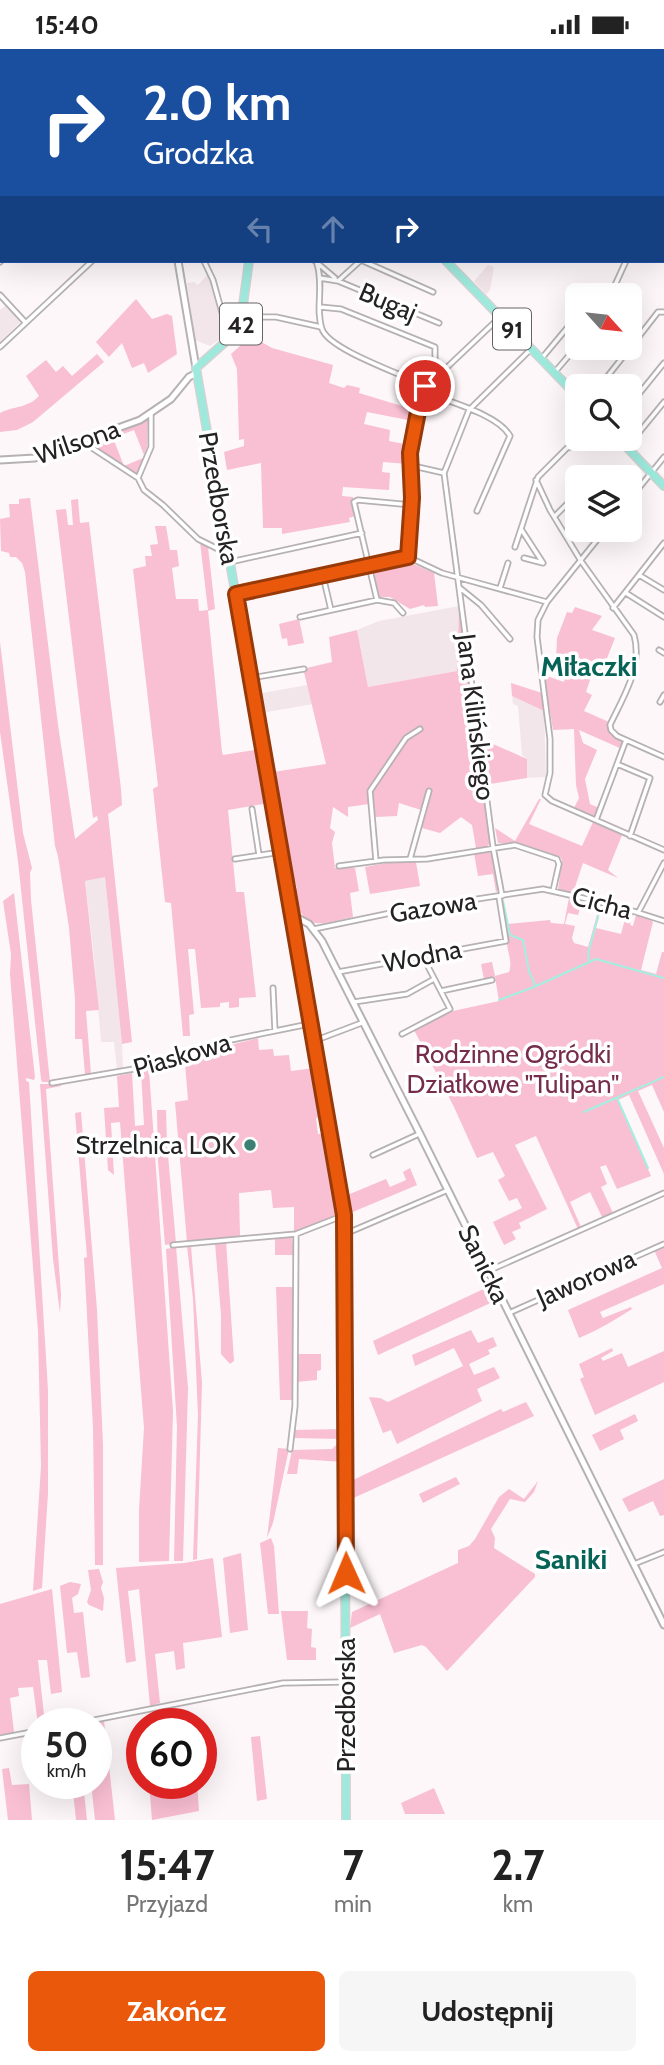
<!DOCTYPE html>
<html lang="pl">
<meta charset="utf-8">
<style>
body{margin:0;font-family:Cabin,sans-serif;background:#f6f6f6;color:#222;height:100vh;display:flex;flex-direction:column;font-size:26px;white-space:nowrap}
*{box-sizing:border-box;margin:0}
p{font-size:23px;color:#767676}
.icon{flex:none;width:38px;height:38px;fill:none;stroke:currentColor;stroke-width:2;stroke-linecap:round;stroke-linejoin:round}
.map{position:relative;height:1771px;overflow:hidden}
.drawer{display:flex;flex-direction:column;background:#fff;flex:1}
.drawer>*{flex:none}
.banner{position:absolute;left:0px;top:0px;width:665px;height:214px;box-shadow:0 7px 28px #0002;background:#1a4fa0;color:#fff;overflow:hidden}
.needle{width:46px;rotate:117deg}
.controls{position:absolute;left:565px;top:234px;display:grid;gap:14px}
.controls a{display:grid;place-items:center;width:77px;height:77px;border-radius:10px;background:#fff;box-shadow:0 7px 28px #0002;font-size:35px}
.speed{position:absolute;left:21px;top:1659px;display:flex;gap:14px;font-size:35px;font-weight:700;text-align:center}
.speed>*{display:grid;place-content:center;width:91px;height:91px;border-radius:50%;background:#fff;box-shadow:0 7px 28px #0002;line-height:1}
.speed small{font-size:18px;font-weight:400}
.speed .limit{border:10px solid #d22;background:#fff;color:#111}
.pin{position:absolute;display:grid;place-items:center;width:60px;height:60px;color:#fff;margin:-30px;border:4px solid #fff;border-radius:50%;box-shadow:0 2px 7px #0007}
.me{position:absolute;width:77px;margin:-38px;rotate:359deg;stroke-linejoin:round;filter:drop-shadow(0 0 5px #0008)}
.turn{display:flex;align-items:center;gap:24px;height:147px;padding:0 28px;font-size:32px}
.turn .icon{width:91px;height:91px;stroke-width:2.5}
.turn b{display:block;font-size:49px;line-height:60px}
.lanes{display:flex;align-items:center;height:66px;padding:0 28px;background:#0003;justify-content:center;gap:35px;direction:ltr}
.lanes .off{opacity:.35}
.eta{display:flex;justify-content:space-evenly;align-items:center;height:119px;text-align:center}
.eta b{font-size:42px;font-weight:700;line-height:49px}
.button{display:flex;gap:14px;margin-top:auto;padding:14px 28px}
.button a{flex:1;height:80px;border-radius:10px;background:#ea580c;color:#fff;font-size:28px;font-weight:700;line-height:80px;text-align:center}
.button a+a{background:#f6f6f6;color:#222}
.status{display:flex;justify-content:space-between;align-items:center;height:49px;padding:0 35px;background:#fff;direction:ltr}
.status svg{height:19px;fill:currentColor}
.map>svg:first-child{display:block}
.built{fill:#f3e6ea}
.green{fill:#f9bfd2}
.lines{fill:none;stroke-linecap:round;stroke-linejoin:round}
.stream{stroke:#a3efe0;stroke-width:2}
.river{stroke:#a3efe0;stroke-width:6}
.minor-casing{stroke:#b6b1b2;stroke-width:7}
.tertiary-casing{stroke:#b6b1b2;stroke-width:9}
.primary-casing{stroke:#d3d3d3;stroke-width:10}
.minor{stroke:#fff;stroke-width:3.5}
.tertiary{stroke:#fff;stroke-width:5}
.primary{stroke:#9deadd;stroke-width:7}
.route-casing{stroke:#983908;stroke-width:18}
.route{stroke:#ea580c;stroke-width:12}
.poi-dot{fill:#3c8074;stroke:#fff;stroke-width:2.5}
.labels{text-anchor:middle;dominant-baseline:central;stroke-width:7;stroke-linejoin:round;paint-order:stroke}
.shield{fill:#fff;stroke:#666465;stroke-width:2}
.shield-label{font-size:24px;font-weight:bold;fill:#242223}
.street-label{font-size:26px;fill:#242223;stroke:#fff}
.park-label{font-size:26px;fill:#762d4b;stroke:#fff}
.poi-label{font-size:26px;fill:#242223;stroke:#fff;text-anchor:end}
.neighbourhood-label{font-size:28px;font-weight:bold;fill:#066457;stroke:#fff}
</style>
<div class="status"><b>15:40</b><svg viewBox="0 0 49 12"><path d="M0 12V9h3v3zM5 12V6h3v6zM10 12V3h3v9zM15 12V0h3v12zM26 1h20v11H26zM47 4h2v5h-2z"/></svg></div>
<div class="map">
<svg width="664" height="1771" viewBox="0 0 664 1771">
<rect width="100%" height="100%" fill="#fdf7f9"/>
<path class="built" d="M356 0H627L355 2Z
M488 216 494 218 490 241 486 246 474 232Z
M209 224 225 287 210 297 195 291 187 234 194 233 198 236Z
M6 256 20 273 0 293V261Z
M459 557 457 622 368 638 357 581 379 572Z
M307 636 313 655 261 664 257 645Z
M512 647 544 662 546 728 527 729V710L522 706 518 657 513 655Z
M105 827 122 995 123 1020 117 1021 114 993H101L94 908 85 832Z"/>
<path class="green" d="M136 250 152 270 167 265 172 267 177 305 148 324 144 314 132 319 122 294 109 308 96 293Z
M251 287 272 299 333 316 329 334 344 339 347 336 360 339 359 344 415 361 413 372 367 363 364 375 390 381 389 392 409 396 408 415 383 413 382 423 390 424 389 441 343 438 342 447 353 448 355 467 349 469 350 473 282 485V479H263L261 414 227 421 224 403 244 397V390L239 391 237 320 231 305Z
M97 305 104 313 33 373 17 381 0 383V364C14 357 28 359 39 347L26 327 46 311 56 323 63 317 72 327Z
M148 370 147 398 144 406 134 381 113 389 124 417 143 409 137 425 92 397V392Z
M30 449 58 676 75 790 98 771 97 767 93 769 56 461 66 460 68 476H73L71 451 78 450 80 474 89 473 121 740 122 756 108 765 132 993 122 995 105 828 85 832 99 961 86 962 91 1025 85 1026 82 990H75V950L69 879 58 807 55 797 25 523 22 514 16 508H10L9 504 1 502 0 470 10 468 9 455H19V450Z
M155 477H166L170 501H177L179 517 172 519 176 550H198L199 562 208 561 200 493 208 498 215 560 208 562 222 703 223 706 260 700 269 754 228 761 236 843H244L256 948 239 949V958L229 959V953L220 954V958L201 959 195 900H188L194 965 189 966 190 987H183L171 854 165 853 153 740 158 737 133 520 146 517 145 507H152L150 496 158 495Z
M406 512 434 524 438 557 425 558 424 556 410 560 390 548H378L373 518Z
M459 557 490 794 487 798 476 799 472 776 461 768 440 784 422 779 431 745 429 743 421 761 399 754 397 767 375 768 372 749 369 755 348 758V768L333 758 330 779 335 783 332 794 335 819H355L359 842 350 844 353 868C317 876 304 884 292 841L297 839 295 833 290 834 273 723 326 715 304 623 307 619 332 613 329 588 357 581 368 638 457 622Z
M575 558 602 567 592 581 615 589 600 627 592 625 586 643 592 646 584 662 609 673V683L623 694 622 700 579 681 583 694 597 701 585 730 590 755 599 759 596 766 591 767 574 759 579 749 576 736 574 680 553 681 544 626 564 633 566 616 556 612 557 589 567 563 572 564Z
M299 570 304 594 288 597 287 589 282 590 279 575Z
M0 593 23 784 32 819 30 824 31 851 50 1033H42L41 1030 18 812 0 683Z
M511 634 542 644 544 662 512 647Z
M484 691 527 710V729L490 735Z
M539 750H541L529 775 582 797 593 773 622 786 608 821 618 829 583 814 573 844 558 841 562 811 560 808 520 795 498 794 495 779 515 792Z
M487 802 492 804 494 809 499 840 496 843 493 825 478 827 474 804Z
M392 813H416L420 837 370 845 365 818Z
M14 844 35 1028 34 1031 26 1029V1032L29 1033 48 1341V1444L42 1539 33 1542 41 1417 38 1282 10 925 11 905 3 852Z
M569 849 582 852 578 866 568 864 565 875 575 877 572 889 574 894 588 898 600 855 602 856 596 879 621 885 627 863 633 865 630 876 633 877 636 866 650 869 653 873 641 921 656 925 662 903H664V1063L652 1036 638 1042 664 1099V1125L629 1046 618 1051 651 1127 617 1140 606 1116 600 1118 607 1135 601 1138 613 1164 602 1168 590 1143 570 1153 581 1178 578 1180 536 1087 515 1096 547 1160 519 1174 521 1179 512 1183 516 1190 504 1196 493 1173 522 1159 517 1149 509 1152 498 1131 505 1127 493 1103 477 1109 454 1058 414 981 453 962 499 952 495 928 484 930 481 915 492 913 495 927 509 923C513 913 507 903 507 893 507 887 508 882 507 875L550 871 551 874 564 875Z
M258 989 259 1001 273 1000 274 1007 289 1006 291 1022 315 1019 324 1067 316 1069 318 1085H327L340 1166 294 1184V1158L273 1159 271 1141 239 1144 240 1187 187 1193 175 1053 188 1051 185 1014 223 998Z
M149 1021 173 1362 169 1512 139 1513V1461L144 1379 120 1073 111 1074 114 1126 108 1121 104 1059 119 1058 117 1027 132 1024 135 1077 144 1076 141 1022Z
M40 1035H61V1037L46 1040 61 1245 60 1264 53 1210Z
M157 1061H166L167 1095 176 1194 165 1196 158 1112Z
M81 1063 97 1261 103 1396V1516H95L93 1379 84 1209 87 1208 75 1064Z
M410 1119 417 1136 348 1165 345 1147 386 1130 390 1138 406 1131 403 1123Z
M292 1188 294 1206H275V1189Z
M226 1192 234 1312 230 1315 221 1305V1266L215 1194Z
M187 1197H191L202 1334 197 1510 193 1511 198 1366 193 1250Z
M664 1197V1235L600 1263 603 1269 631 1258 632 1260C615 1271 598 1281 579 1289L568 1261 662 1219 654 1201Z
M176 1198 188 1339 183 1512H174L177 1378 166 1200Z
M492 1236 499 1250 378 1306 373 1292Z
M276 1238H294L293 1351H280Z
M471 1281 478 1294 493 1288 497 1297 488 1301 490 1305 469 1315 474 1326 494 1318 500 1329 477 1340 482 1352 397 1395 391 1381 383 1384 369 1348 380 1349 388 1353 463 1317 454 1299 415 1317 412 1306Z
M612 1299 613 1302 601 1309 603 1312 622 1304 628 1318 664 1302V1333L595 1366 580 1330 584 1328 579 1315Z
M297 1305H321V1321L317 1322V1331L296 1333Z
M526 1353 534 1367 349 1451V1433L501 1360 503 1363Z
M635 1365 638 1372 620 1381 624 1390 600 1402 592 1386Z
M342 1380V1390L294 1389V1381Z
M338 1394 342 1395 340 1406 343 1413 299 1410 297 1425H287L292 1401 332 1400Z
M278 1399 289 1400 273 1474 267 1489Z
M456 1428 460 1435 423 1454 419 1445Z
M664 1430V1466L660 1467 653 1452 629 1463 622 1450Z
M538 1432 534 1443 525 1453 510 1450 491 1480 495 1489 494 1499 535 1525V1528L447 1622 426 1598 422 1596 394 1604 380 1565 350 1579 352 1563 458 1514V1501L469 1497 475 1490 499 1448 509 1440 524 1450Z
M271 1489 274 1497 279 1565H268L260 1494Z
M241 1504 248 1581 230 1584 223 1509Z
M213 1509 222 1588 183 1594 185 1619 176 1621 174 1602 155 1605 160 1654 150 1657 139 1540 128 1542 136 1612 126 1614 116 1519 184 1514Z
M99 1520 103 1533 101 1539 104 1549 103 1562 89 1556 87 1553 91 1541 88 1521Z
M70 1533 81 1535 78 1545 72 1549 74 1564 83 1563 90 1628 81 1629 77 1603 67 1604 60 1537Z
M52 1540 62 1643 51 1645 47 1611H38L45 1675H38L33 1638 18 1639 19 1647 10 1649 14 1683 0 1686V1555Z
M281 1562H308L307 1579 312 1580 311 1598 316 1599V1611H287Z
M104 1672 115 1771H95L91 1734H96L97 1699 95 1674Z
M260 1687 267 1750 257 1752 251 1688Z
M9 1719 12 1736 29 1735 32 1771H8L2 1720Z
M72 1734H83L87 1771H76Z
M149 1734H197L199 1762 152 1771Z
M434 1739 445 1765H405L401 1754Z"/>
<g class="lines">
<path class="stream" d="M503 852 510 886 523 891 529 922 535 936
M589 912 588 905 601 856
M499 951 534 938 596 910 664 929
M617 1049 648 1119
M584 1063 664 1028"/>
<path class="river" d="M663 204H664"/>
<g class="minor-casing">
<path id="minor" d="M86 0 87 2
M339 0 340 2
M462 2 463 0
M631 2 632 0
M663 30 664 31
M0 123 2 121
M0 193 2 192
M204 212 213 231 229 289
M315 212 335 229
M363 212 433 243
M0 213 2 211
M317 215C324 236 315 260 322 280 329 301 405 326 425 337
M320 229 338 232 439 274
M338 232 360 212
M0 246 25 273
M610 247 626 212
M320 258 341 260 435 298V329
M243 268H276L321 278
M0 298 92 212
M630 299 658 263H664
M542 309 577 267
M554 324 578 296
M599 338 630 299
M422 342C446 352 498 365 510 387L477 462
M630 356 664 314
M83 393 138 429 144 441 163 456 198 490 226 504
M628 397 664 353
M409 416 444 424
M138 429 151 398V364
M536 431 550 461 581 512 634 586C643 618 623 648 610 676L611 681 617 687 664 708
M630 450 664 408
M555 467 578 444
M521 480 543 514 524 509
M605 481 547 553 538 571 537 588 550 690V724L545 746 552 752 664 801
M515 498 538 428 567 399 577 396 583 390
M408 508 412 449 410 404 422 342 499 269
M408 508 442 524 547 553
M230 513 362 484
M639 526 664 541
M323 527 331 561
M460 539 481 556 510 590
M500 539 508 514
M626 544 664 568
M236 545 408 508
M377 551 354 453 358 451 412 456
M613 559 664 494
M300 568 377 551 394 554 403 564
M659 601 664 604
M251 629 304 620
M660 653 664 646
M617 715 650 729 630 787
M252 760 259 806
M596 771 626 691
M235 810 281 803
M410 810 429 742
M376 812 370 742 406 689 420 680
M339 817 384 811 427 810 515 796 557 810 559 815 553 842
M502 847 493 798 444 424 469 361 531 300
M638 864 664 814
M314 880 405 861 543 840 614 856 664 872
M338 923 506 892 499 848
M273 939 275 982
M441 942 492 931
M354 953 407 945 434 930
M402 985 450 960 422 906
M314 992 364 973
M52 1034 163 1015 183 1010 231 991 309 975
M373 1106 419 1085
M345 1185 448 1141
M173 1196 296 1185 342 1167
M488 1222 664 1144
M509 1264 664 1195
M290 1400 295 1357 296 1185
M634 1515 664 1503
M74 1675 283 1634 345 1633
M0 1689 37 1682"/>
</g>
<g class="tertiary-casing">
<path id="tertiary" d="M8 0 9 2
M171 0 172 2
M81 2 83 0
M345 2 347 0
M0 75 2 73
M178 212 196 319
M0 411 35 409 140 371 171 350 189 328 197 324
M292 866 309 875 322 892 420 1085 664 1576"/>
</g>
<g class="primary-casing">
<path id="primary" d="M223 0 226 2
M249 212 240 278 232 287 196 319 344 1166 346 1771
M446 212 578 348
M619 390 664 437"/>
</g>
<use href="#minor" class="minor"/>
<use href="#tertiary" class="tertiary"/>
<use href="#primary" class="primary"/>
</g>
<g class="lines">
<g class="route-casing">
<path id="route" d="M346 1524 344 1166 236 545 408 508 412 449 410 404 421 347 425 337"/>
</g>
<use href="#route" class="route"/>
</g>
<circle class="poi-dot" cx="250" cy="1096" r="7"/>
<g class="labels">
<g class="shield">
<rect x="220" y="254.5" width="42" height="41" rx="5"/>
<rect x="493" y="259.5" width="38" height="41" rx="5"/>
</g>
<g class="shield-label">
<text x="241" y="275">42</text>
<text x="512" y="280">91</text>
</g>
<g class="street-label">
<text transform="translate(388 253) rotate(23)">Bugaj</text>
<text transform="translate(77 393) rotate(-19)">Wilsona</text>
<text transform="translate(219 449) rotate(80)">Przedborska</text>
<text transform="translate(476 668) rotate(83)">Jana Kilińskiego</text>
<text transform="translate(602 854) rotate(15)">Cicha</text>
<text transform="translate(433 858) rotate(-9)">Gazowa</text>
<text transform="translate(422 907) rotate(-11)">Wodna</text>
<text transform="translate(182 1006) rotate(-16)">Piaskowa</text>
<text transform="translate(484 1215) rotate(64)">Sanicka</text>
<text transform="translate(586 1229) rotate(-24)">Jaworowa</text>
<text transform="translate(346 1656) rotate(-90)">Przedborska</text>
</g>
<g class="park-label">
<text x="513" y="1005">Rodzinne Ogródki<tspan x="513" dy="30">Działkowe "Tulipan"</tspan></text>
</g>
<g class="poi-label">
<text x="236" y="1096">Strzelnica LOK</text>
</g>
<g class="neighbourhood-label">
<text x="589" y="617">Miłaczki</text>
<text x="571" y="1510">Saniki</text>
</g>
</g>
</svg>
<div class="controls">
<a><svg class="needle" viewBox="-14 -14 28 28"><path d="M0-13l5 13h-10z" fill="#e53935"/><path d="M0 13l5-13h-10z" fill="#767676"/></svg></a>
<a><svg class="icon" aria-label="search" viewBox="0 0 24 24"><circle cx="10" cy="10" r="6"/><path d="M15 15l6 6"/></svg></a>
<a><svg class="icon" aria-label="layers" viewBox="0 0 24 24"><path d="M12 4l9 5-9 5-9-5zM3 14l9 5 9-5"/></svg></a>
</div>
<div class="speed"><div>50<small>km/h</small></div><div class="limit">60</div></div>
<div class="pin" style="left:425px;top:337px;background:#d93025"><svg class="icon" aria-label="arrive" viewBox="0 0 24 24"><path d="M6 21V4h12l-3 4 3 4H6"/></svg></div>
<svg class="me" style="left:346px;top:1524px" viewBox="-20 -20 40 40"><path d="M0-17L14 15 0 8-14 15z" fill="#ea580c" stroke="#fff" stroke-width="4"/></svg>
<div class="banner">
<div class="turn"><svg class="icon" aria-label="right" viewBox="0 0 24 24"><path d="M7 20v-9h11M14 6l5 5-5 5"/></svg><div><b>2.0 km</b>Grodzka</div></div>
<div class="lanes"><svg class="icon off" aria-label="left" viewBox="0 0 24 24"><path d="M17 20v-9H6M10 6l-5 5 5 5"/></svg><svg class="icon off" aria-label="ahead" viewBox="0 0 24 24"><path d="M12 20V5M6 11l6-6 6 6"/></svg><svg class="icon" aria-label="right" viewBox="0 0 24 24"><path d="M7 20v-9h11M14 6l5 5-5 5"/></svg></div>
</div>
</div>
<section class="drawer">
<div class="eta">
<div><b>15:47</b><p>Przyjazd</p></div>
<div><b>7</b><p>min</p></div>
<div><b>2.7</b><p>km</p></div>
</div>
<div class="button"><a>Zakończ</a><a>Udostępnij</a></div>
</section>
